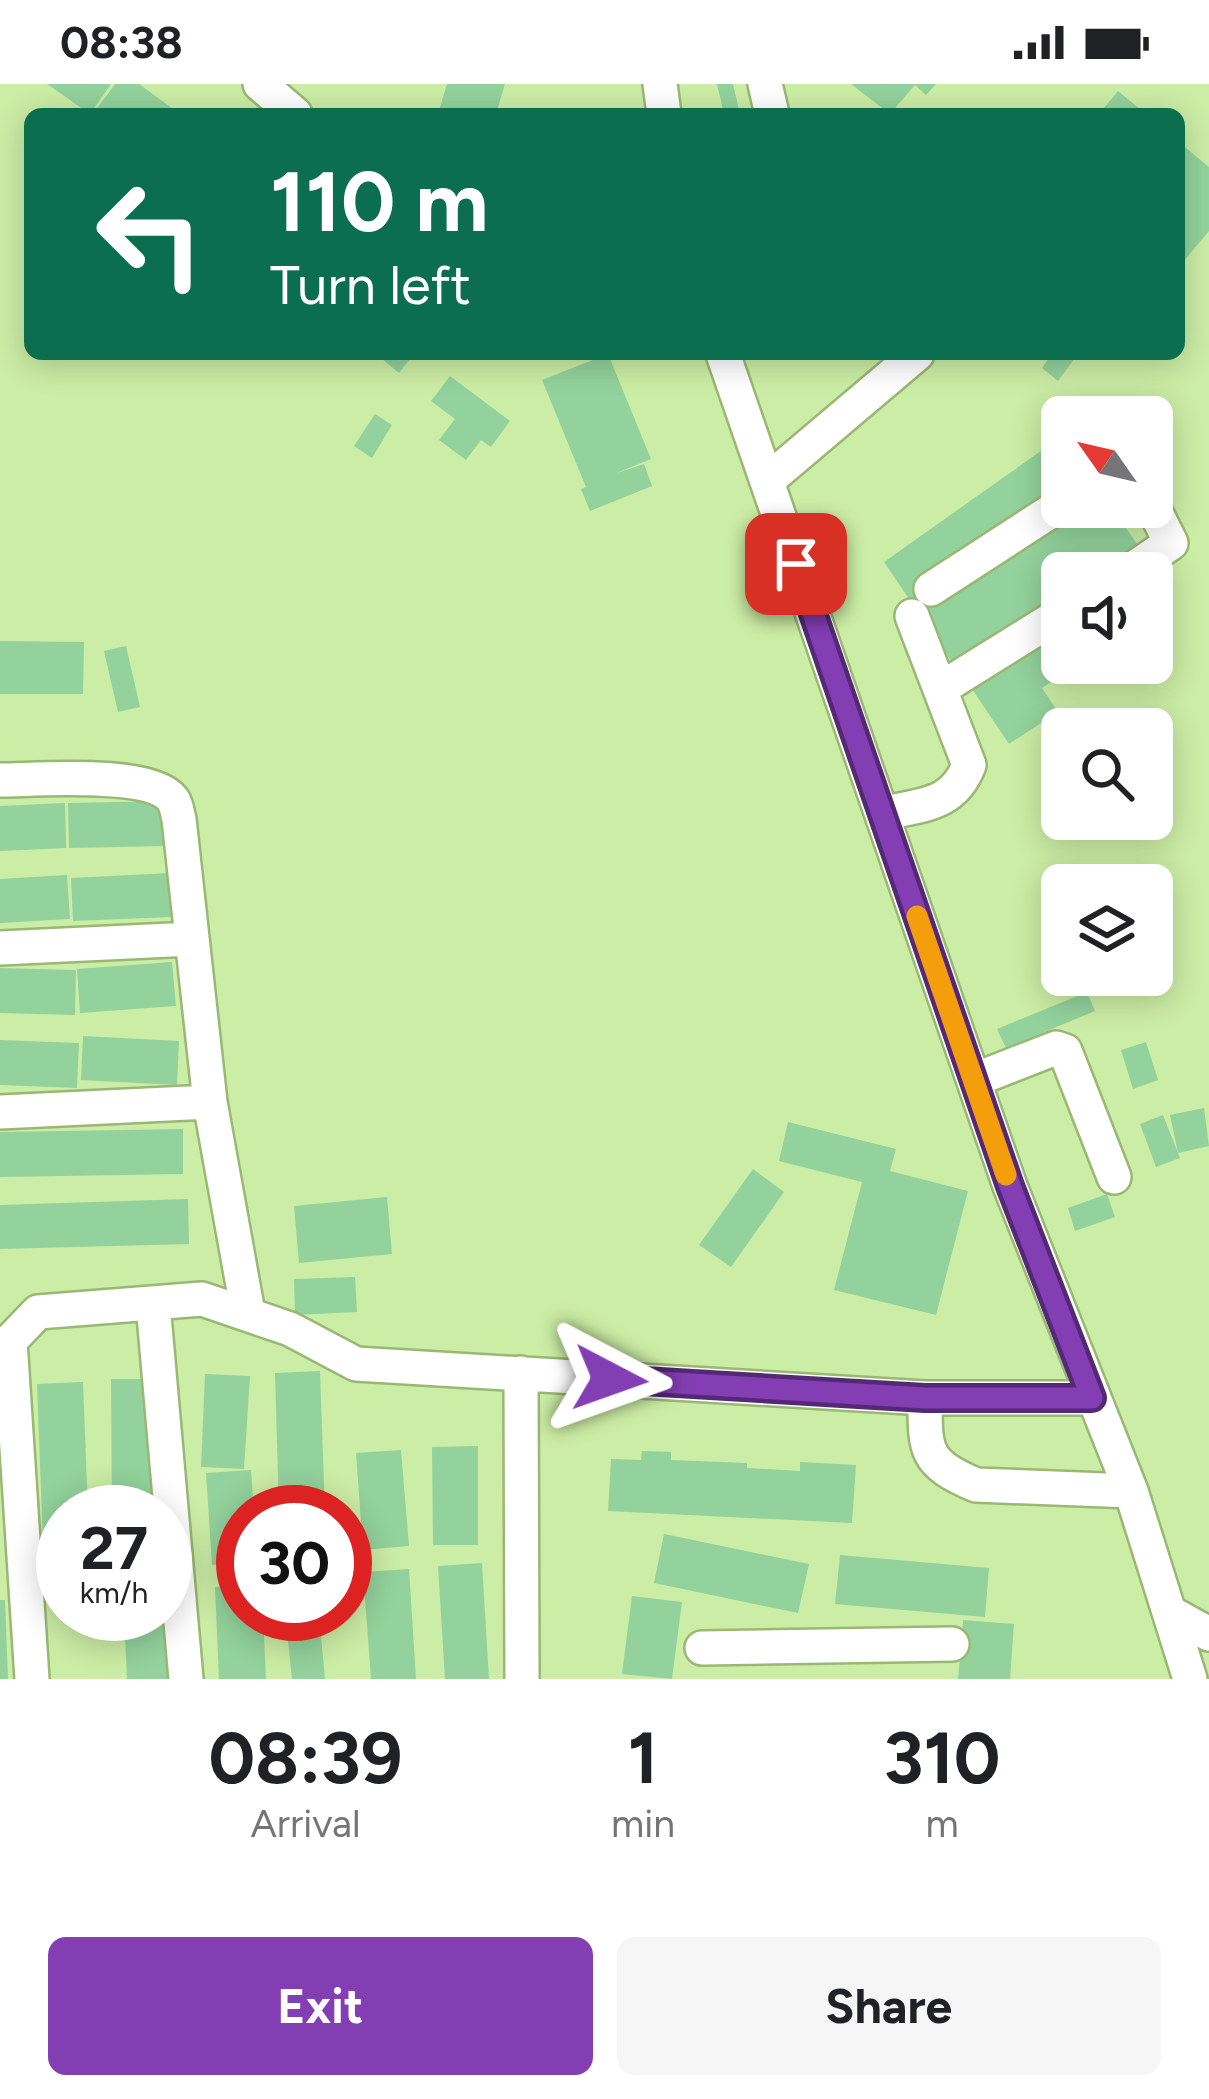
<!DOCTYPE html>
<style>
body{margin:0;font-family:Figtree,sans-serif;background:#f6f6f6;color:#202124;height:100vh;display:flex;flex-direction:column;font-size:45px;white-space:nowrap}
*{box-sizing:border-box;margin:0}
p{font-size:39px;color:#757577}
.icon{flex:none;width:66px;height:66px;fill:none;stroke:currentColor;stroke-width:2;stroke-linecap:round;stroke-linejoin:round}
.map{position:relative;height:1595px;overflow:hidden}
.details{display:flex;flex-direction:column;background:#fff;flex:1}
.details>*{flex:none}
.guide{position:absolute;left:24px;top:24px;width:1161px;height:252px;border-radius:18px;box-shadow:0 6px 30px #0003;background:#0b6e4f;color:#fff;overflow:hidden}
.needle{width:78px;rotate:304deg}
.tools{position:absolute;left:1041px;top:312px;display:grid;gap:24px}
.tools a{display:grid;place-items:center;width:132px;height:132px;border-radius:18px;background:#fff;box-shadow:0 6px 30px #0003;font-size:60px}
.speed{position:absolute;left:36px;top:1401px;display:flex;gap:24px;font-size:60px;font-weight:700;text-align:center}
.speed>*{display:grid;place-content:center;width:156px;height:156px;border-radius:50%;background:#fff;box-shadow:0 6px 30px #0003;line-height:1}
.speed small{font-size:30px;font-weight:400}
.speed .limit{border:18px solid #d22;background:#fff;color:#111}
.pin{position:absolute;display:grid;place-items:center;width:102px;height:102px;color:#fff;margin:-51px;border-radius:24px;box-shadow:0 6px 18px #0006}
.me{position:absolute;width:132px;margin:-66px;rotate:94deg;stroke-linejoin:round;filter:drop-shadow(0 0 9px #0008)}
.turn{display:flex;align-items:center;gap:42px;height:252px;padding:0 48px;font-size:54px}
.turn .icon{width:156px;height:156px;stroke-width:2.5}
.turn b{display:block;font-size:84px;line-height:102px}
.eta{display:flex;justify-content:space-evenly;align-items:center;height:204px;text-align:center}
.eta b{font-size:72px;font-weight:700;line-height:84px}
.cta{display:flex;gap:24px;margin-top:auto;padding:24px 48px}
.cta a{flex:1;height:138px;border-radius:18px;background:#823eb2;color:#fff;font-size:48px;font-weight:700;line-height:138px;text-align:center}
.cta a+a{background:#f6f6f6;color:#202124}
.status{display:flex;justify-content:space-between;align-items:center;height:84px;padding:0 60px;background:#fff;direction:ltr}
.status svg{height:33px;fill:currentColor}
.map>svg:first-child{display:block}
.building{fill:#93d29c}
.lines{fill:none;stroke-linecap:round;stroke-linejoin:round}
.minor-casing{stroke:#99b873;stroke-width:38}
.minor{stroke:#fff;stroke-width:33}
.route-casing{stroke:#542874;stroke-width:30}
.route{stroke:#823eb2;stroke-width:21}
.slow{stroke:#f59e0b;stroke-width:21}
</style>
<div class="status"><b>08:38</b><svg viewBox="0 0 49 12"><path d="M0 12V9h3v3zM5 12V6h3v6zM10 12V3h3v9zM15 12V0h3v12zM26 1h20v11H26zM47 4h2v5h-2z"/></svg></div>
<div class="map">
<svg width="1209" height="1595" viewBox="0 0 1209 1595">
<rect width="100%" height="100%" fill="#cceda5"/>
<path class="building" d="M47 0H111L90 30Z
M115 0H139L180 30H93Z
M447 0H505L496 30H438Z
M717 0H733L740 30H724Z
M851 0H936L926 11 915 1 890 30Z
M1118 7 1146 30H1099Z
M1179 58 1209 83V147L1183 178 1179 174Z
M376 270H414L399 289Z
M608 270 651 375 614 390 644 380 652 402 590 427 581 405 586 403 542 296Z
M1052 270H1078L1058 297 1042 284Z
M450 292 510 337 491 363 481 356 466 376 439 356 455 335 431 317Z
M375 330 392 341 372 374 354 362Z
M1062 352V423H1111L1140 464 1104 489H1062V519L960 590 884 478Z
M1148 481 1172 517 1152 530V489Z
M1062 540V579H1080L1042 604 1058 628 1009 660 970 602Z
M0 557 84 558 83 610H0Z
M126 562 140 623 118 628 104 567Z
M165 717 166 762 69 764 68 719Z
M65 719 66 764 0 767V722Z
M171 789 172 833 73 837 71 794Z
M67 791 70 835 0 839V795Z
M172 878 176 922 80 929 77 885Z
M0 884 76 886 75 931 0 929Z
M1087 908 1095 927 1006 964 997 945Z
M83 952 179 957 177 1001 81 996Z
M0 956 79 959 77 1004 0 1001Z
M1146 958 1158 996 1133 1005 1121 966Z
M1204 1024 1209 1062 1178 1069 1170 1031Z
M1163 1031 1180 1074 1156 1083 1140 1040Z
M788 1038 896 1065 890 1087 968 1107 936 1231 834 1206 862 1098 779 1077Z
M183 1045V1090L0 1093V1048Z
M753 1085 784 1108 731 1183 699 1161Z
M1107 1110 1115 1133 1075 1147 1068 1124Z
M387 1113 392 1170 299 1179 294 1122Z
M188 1115 189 1160 0 1165V1121Z
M355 1193 357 1228 295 1231 294 1195Z
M320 1287 325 1428H279L275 1289Z
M205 1290 250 1292 244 1385 201 1383Z
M111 1295H157L158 1428H112Z
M83 1298 88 1428H63V1486L44 1487 37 1300Z
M478 1362V1461H433L432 1363Z
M401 1366 409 1462 363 1466 356 1369Z
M642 1367 671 1368V1376L747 1379V1384L800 1387V1378L856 1381 852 1439 608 1427 611 1375 641 1376Z
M251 1386 254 1428H243V1479L212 1481 206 1389Z
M664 1450 809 1480 798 1529 654 1499Z
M840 1471 989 1484 985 1533 835 1520Z
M482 1479 489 1595H445L438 1482Z
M409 1485 416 1595H371L363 1488Z
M243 1501V1530H263L266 1595H219L215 1503Z
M632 1512 682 1518 672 1595 622 1590Z
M0 1516H5L8 1595H0Z
M124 1530H169L173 1595H127Z
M285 1530H319L325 1595H292Z
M963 1536 1014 1540 1010 1595H958Z"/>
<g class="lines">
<g class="minor-casing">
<path id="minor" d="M260 0 295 30
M660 0 664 30
M765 0 772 30
M723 270 1010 1102 1131 1407 1190 1595
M767 397 917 270
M1127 489 1171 459 1152 421
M931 505 1062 420
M940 605 1062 529
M0 696C36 696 152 686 173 716 177 722 177 729 179 735L210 1018 248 1229
M882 730C921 720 953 723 969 681L912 532
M0 864 192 855
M974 996 1056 964 1065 967 1114 1093
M0 1028 210 1018
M153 1220 186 1595
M521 1289 522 1595
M925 1314C925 1367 924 1379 976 1401L1131 1407
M1169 1528 1209 1550
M702 1564 952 1560
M32 1595 10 1257 38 1228 202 1215 290 1245 356 1280 925 1314H1092"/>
</g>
<use href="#minor" class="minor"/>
</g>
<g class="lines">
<g class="route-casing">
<path id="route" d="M610 1295 925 1314H1092L1010 1102 796 480"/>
</g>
<use href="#route" class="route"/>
<path class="slow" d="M917 832 1006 1091"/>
</g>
</svg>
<div class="tools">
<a><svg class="needle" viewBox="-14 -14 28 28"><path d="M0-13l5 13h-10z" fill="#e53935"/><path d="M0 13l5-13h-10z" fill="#757577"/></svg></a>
<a><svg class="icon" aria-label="sound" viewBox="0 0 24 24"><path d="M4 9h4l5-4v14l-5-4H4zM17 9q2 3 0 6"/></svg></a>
<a><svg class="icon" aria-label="search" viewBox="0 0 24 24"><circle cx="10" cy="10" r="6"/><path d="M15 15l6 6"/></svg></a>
<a><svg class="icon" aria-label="layers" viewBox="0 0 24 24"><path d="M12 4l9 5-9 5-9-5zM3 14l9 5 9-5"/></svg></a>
</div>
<div class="speed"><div>27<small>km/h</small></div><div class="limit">30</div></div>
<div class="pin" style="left:796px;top:480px;background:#d93025"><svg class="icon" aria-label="arrive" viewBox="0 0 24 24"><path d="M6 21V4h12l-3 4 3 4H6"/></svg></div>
<svg class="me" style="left:610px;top:1295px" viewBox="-20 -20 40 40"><path d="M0-17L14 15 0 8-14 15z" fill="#823eb2" stroke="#fff" stroke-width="4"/></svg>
<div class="guide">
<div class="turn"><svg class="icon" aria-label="left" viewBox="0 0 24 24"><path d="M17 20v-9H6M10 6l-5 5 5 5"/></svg><div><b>110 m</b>Turn left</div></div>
</div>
</div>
<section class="details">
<div class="eta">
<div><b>08:39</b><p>Arrival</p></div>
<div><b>1</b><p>min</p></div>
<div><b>310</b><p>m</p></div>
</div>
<div class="cta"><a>Exit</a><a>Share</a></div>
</section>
